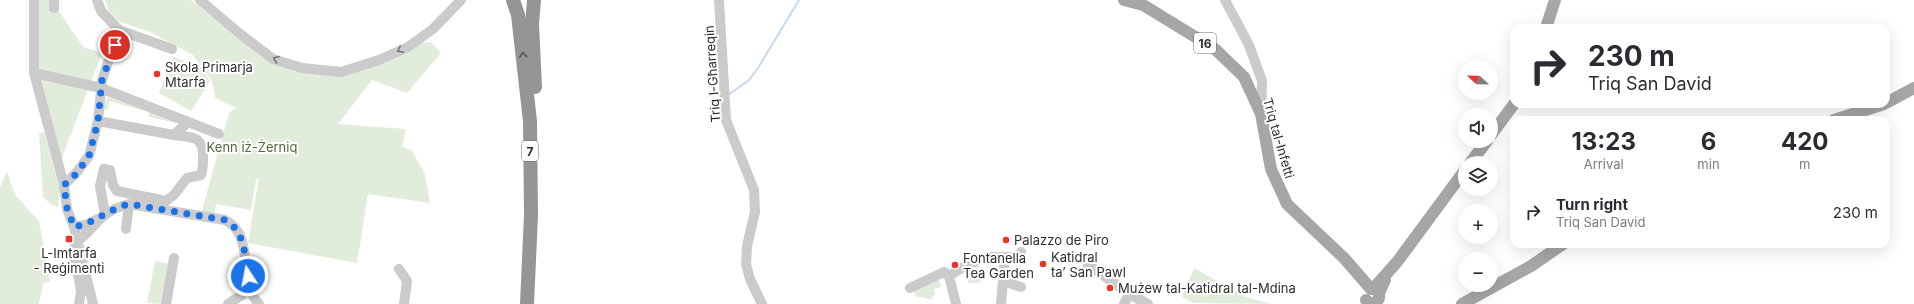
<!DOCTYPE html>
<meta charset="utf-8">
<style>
body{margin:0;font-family:Inter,sans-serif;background:#f2f2f3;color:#2b2b33;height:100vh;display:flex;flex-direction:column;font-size:15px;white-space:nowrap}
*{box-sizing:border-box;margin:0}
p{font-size:13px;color:#7c7c81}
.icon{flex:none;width:22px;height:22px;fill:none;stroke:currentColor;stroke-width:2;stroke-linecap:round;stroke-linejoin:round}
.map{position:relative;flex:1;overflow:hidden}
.side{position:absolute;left:1510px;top:116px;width:380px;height:132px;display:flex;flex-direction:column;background:#fff;border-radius:12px;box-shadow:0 4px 16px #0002}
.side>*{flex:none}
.guide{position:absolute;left:1510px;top:24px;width:380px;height:84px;border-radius:12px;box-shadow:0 4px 16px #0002;background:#fff;color:#2b2b33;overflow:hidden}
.needle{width:26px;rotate:292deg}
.buttons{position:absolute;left:1458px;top:60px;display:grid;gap:8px}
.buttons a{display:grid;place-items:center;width:40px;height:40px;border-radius:50%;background:#fff;box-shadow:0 4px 16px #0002;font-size:20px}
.pin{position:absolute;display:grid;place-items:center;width:34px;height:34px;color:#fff;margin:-17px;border:2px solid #fff;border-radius:50%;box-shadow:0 1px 4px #0007}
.me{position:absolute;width:44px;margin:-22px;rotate:349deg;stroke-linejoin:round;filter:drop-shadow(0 0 3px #0008)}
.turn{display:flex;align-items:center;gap:14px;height:84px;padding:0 12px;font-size:18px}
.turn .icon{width:52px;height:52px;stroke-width:2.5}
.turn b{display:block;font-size:28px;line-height:34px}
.eta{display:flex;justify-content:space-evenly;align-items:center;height:68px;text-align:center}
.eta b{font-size:24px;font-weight:700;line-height:28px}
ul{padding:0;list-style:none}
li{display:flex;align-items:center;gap:12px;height:56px;padding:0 12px}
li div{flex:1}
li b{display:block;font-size:15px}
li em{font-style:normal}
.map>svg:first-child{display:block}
.green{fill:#e2ecdb}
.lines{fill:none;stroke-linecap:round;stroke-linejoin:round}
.stream{stroke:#c6d9ec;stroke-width:2}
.minor{stroke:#cbcbcb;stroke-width:10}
.major{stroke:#a6a6a6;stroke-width:12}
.highway{stroke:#959595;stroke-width:14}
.oneway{stroke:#757575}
.oneway2{stroke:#525252}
.route{stroke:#1a73e8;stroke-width:7;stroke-dasharray:0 12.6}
.poi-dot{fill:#ea332a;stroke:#fff;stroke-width:1.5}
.labels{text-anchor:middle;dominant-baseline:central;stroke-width:4;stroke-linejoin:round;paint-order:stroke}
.shield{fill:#fff;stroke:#6d6d6d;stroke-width:1}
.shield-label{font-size:12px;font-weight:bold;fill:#2e2e2e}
.poi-label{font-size:13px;fill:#2e2e2e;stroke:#fff;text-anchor:start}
.street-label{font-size:13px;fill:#2e2e2e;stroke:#fff}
.park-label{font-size:13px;fill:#4b6a3a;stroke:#fff}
</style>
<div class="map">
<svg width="1914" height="304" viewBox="0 0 1914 304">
<rect width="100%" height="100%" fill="#fff"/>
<path class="green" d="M37 0H58L59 11 83 47 102 53 61 160 39 79Z
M105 0H191L265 59 295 71 340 76 422 43 431 42 441 53 407 93 372 80 338 124 406 129 402 146 412 151 425 174 430 203 368 194 357 263 248 243 259 177 256 180 251 210 216 204 214 215 201 214 229 113 236 108 215 98 212 81 193 55 150 32 120 22 109 12Z
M173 57 201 67 210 81 191 111 159 93Z
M108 96 177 122V123L149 117V112L109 101 108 110 103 109Z
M44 132 60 190 58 207 52 205 43 197 39 133Z
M7 171 15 195 39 221 50 281 43 284 39 304H0V188Z
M155 261 171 264 164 304 147 303Z
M979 264 980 283H968L967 267Z
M1194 268 1246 297 1271 304 1193 303 1182 297Z
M937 276 941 287 934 289 935 295 932 296 933 300 915 296 913 288Z"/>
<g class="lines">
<path class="stream" d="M728 95 749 80 758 68 799 0"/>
<path class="minor" d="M34 0V73L64 185 67 209 74 227 93 304
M97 0 101 11 119 30 172 49
M200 0 239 33 273 59 302 68 341 72 379 60 408 47 433 29 461 0
M719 0 726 120 754 190 755 212 747 246 746 264 750 279 762 304
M1225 0 1249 45 1262 81 1261 114
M54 8V0
M34 73 101 88 219 134
M98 121 174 135 187 123
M64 185 76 173 89 156 98 121 102 80 119 30
M105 214 100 186 104 169 110 170 113 185 117 191 166 201 174 195 187 178 201 175C203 170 203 164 203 159 204 135 193 138 174 135
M74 227 86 225 98 219
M126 229 129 204
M78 241C99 224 99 212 129 204L225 220C256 235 237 282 259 304
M73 249 81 291 79 304
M1088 266 1089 265 1129 294 1148 304
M399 269 407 281 404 304
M949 276 956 304
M1003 281 1021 287
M910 288 944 272 949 276 968 264 979 260 993 257H1021V252
M166 304 174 258
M228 304 251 289
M1001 304 1005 257
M1124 304 1129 294"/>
<path class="major" d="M1124 0 1143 5 1215 49 1244 77 1261 114 1271 169 1287 204 1344 258 1371 289
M1546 28 1555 0
M1886 103 1914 88
M1834 120 1884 104
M1491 135 1514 104
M1470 163 1487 141
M1373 289 1397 262 1465 170
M1366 300 1371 304 1377 302 1379 298V293L1385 280
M1462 304 1531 266 1563 244"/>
<path class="highway" d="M513 0 518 15 530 121 531 215 527 304
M534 0 532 24 535 87"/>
</g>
<defs><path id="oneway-chevron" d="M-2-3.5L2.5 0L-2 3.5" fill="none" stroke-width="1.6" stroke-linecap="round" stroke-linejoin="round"/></defs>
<g class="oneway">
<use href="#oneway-chevron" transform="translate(400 50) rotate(153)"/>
<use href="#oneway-chevron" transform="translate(276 59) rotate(-158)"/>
</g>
<use class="oneway2" href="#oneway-chevron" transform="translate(523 55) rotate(-96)"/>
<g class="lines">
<path class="route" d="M115 45 102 80 98 121 89 156 76 174 64 185 67 208 74 227C95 223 109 209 129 204L225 220C245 230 245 257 248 276"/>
</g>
<g class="poi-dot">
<circle cx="157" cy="74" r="4"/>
<rect x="65" y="235" width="8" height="8" rx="2"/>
<circle cx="1006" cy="240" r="4"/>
<circle cx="1043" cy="264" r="4"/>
<circle cx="955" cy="265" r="4"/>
<circle cx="1110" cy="288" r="4"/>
</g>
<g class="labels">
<g class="shield">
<rect x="1194" y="33" width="22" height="20" rx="3"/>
<rect x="522" y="141" width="16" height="20" rx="3"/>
</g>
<g class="shield-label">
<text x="1205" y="43">16</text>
<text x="530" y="151">7</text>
</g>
<g class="poi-label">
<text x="165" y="67">Skola Primarja<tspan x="165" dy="15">Mtarfa</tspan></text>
<text x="1014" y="240">Palazzo de Piro</text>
<text x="69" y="253" text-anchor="middle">L-Imtarfa<tspan x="69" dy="15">- Reġimenti</tspan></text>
<text x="1051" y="257">Katidral<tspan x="1051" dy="15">ta’ San Pawl</tspan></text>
<text x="963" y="258">Fontanella<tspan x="963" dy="15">Tea Garden</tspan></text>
<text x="1118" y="288">Mużew tal-Katidral tal-Mdina</text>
</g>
<g class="street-label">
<text transform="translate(712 74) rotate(-94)">Triq l-Għarreqin</text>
<text transform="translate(1279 138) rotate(74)">Triq tal-Infetti</text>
</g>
<g class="park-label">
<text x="252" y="147">Kenn iż-Żerniq</text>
</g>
</g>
</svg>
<div class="buttons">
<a><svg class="needle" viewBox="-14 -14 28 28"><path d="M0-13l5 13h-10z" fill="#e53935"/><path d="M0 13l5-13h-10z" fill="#7c7c81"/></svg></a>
<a><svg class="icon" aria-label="sound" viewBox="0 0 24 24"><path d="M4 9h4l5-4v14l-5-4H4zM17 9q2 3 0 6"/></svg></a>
<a><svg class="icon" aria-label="layers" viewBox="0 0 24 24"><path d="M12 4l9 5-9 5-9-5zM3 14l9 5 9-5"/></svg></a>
<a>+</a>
<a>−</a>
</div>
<div class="pin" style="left:115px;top:45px;background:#d93025"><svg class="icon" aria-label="arrive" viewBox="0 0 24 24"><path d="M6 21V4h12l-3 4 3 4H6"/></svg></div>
<svg class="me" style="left:248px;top:276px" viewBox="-20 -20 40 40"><circle r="17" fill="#1a73e8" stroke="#fff" stroke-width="3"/><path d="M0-11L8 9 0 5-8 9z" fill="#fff"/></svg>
<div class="guide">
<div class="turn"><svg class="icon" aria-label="right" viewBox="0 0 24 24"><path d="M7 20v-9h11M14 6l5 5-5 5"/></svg><div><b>230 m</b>Triq San David</div></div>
</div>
<section class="side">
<div class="eta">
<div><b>13:23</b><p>Arrival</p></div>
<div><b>6</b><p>min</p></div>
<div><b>420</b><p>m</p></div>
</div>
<ul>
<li><svg class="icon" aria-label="right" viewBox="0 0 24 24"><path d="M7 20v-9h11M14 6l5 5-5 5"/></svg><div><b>Turn right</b><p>Triq San David</p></div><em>230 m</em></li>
</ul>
</section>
</div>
